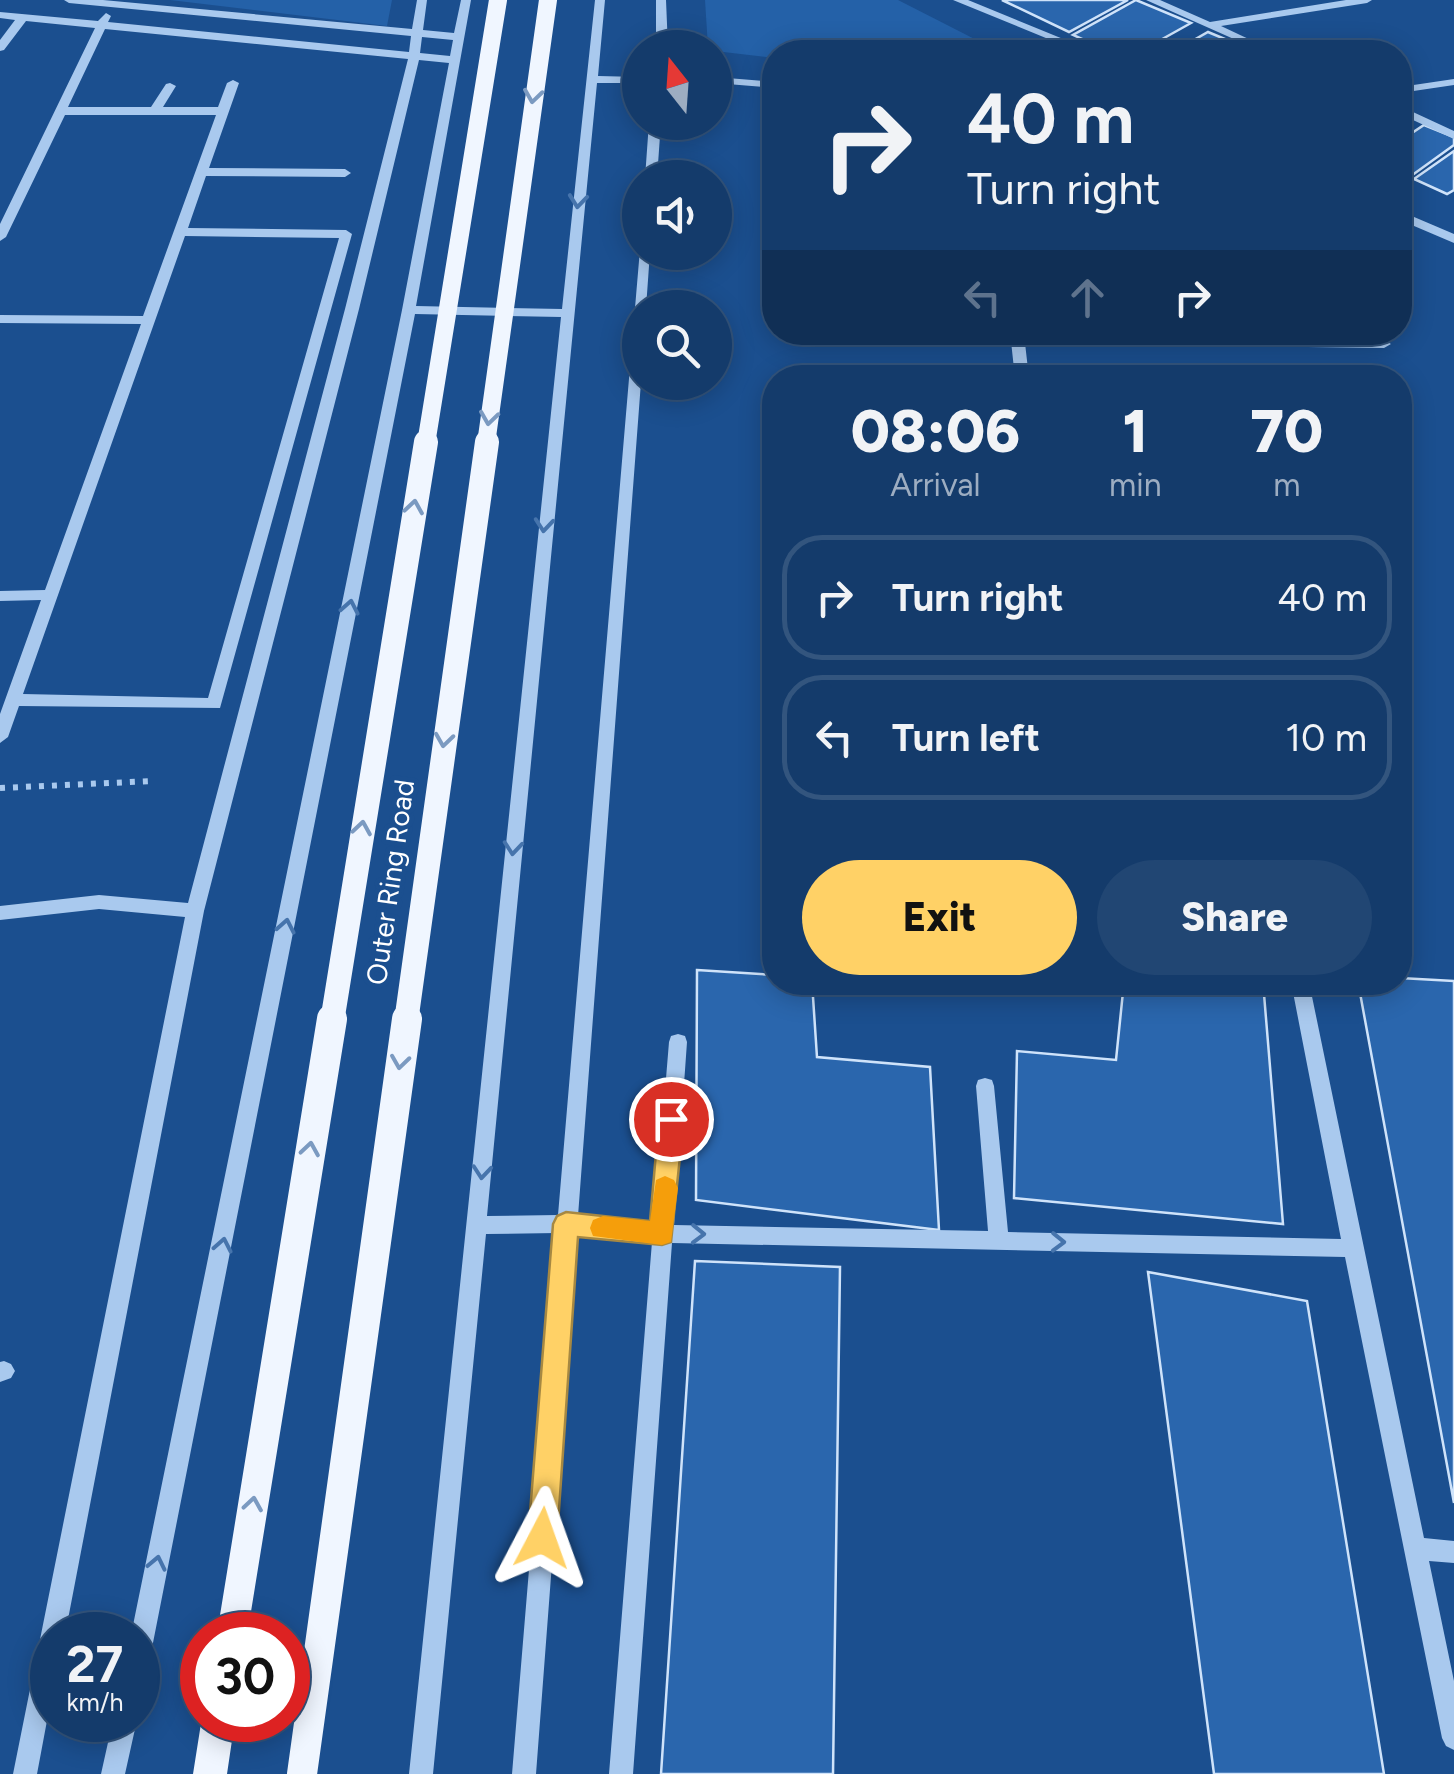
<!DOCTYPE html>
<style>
body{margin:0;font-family:Figtree,sans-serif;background:#214673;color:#f1f3f6;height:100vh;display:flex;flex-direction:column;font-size:38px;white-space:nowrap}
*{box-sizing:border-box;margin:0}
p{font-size:32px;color:#9dadc1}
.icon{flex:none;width:55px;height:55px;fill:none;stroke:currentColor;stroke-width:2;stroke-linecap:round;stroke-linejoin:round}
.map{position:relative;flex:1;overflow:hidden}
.details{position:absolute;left:762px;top:365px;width:650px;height:630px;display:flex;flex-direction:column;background:#143b6b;border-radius:40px;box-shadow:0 5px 25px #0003,0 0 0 2px #33557e}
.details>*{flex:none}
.hud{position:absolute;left:762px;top:40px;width:650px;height:305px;border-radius:40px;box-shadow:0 5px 25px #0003,0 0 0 2px #33557e;background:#143b6b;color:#f1f3f6;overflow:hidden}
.needle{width:65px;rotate:343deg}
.fabs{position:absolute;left:622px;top:30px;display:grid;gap:20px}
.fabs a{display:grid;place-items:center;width:110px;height:110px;border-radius:50%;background:#143b6b;box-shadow:0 5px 25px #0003,0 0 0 2px #33557e;font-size:50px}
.speed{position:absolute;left:30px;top:1612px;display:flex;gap:20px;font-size:50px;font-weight:700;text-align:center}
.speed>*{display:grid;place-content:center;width:130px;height:130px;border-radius:50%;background:#143b6b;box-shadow:0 5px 25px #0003,0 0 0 2px #33557e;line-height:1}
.speed small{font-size:25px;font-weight:400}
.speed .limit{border:15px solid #d22;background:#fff;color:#111}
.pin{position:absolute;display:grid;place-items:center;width:85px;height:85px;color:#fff;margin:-42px;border:5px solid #fff;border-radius:50%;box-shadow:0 2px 10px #0007}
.me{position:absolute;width:110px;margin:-55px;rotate:4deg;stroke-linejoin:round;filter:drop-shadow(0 0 8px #0008)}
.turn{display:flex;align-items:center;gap:35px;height:210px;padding:0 40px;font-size:45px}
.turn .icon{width:130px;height:130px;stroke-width:2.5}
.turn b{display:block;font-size:70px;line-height:85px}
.lanes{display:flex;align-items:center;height:95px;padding:0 40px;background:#0003;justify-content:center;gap:50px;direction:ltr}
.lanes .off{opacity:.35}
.eta{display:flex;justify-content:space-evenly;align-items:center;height:170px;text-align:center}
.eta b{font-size:60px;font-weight:800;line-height:70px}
.button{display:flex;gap:20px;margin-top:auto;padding:20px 40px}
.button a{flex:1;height:115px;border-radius:60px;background:#ffd166;color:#111;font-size:40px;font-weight:800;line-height:115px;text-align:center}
.button a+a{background:#214673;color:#f1f3f6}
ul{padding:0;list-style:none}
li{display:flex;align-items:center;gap:30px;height:125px;margin:0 20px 15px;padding:0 20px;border:5px solid #33557e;border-radius:40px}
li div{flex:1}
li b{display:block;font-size:38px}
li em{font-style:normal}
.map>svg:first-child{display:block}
.green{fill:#2461a8}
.building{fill:#2a66ad;stroke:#cfe3fa;stroke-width:2.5}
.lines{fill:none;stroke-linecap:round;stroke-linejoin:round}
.path-far1{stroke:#a9c9ee;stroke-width:5;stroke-dasharray:4 5;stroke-linecap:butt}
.path{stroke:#a9c9ee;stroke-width:6;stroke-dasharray:5 8;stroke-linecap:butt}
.minor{fill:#a9c9ee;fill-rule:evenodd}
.major{fill:#f0f6ff;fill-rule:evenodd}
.major-bridge-far2{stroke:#f0f6ff;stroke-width:18}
.major-bridge-far1{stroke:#f0f6ff;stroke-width:24}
.major-bridge{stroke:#f0f6ff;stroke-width:30}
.oneway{stroke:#7b9ac1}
.oneway2{stroke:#4674ac}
.route{fill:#ffd166;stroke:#a68842;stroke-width:2.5}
.slow{fill:#f59e0b}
.labels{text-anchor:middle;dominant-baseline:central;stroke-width:10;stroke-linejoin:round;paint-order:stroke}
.street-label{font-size:28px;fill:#fff;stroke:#1b4f8f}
</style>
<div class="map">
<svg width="1454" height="1774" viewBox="0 0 1454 1774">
<rect width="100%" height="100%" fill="#1b4f8f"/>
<path class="green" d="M170 0H392L387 26Z
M705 0H898L1000 52H775V58L715 51 708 47Z"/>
<path class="building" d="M1002 0H1128L1069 32Z
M1136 0 1191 23 1139 52H1111L1073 35Z
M1208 32 1256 52H1173Z
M1424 125 1454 137V145L1404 181 1400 179V141Z
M1454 151V190L1447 194 1414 179Z
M1113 371 1281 375V378H1114Z
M697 970 775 975V982H812L817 1057 930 1067 939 1230 696 1200Z
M1400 978 1454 981V1503L1358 982H1400Z
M1124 982H1263L1283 1224 1014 1198 1017 1051 1116 1060Z
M695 1261 840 1267 833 1774H661Z
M1148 1272 1307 1301 1384 1774H1214Z"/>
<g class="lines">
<path class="path-far1" d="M906 45 935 52"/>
<path class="path" d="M0 788 153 781"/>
<path class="minor" d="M64 0H103L412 29 417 0H427L423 30 454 33 461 0H471L416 306 562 309 595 0H605L598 76 640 77V83H597L487 1216 558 1215 640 249V252H650L646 308H640L641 382 578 1216 654 1224 669 1042 671 1036 678 1034 685 1036 687 1042 674 1225 988 1231 976 1086 978 1080 985 1078 992 1080 994 1086 1008 1232 1341 1239 1291 982H1309L1424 1538 1454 1541V1563L1429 1561 1454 1681V1750L1446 1746 1442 1738 1345 1257 672 1243 633 1774H609L652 1242 577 1234 536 1774H512L557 1233 486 1234 433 1774H409L561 317 415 314 150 1658 146 1666 138 1669V1635H131L402 310 449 63 419 60 359 309 204 911 65 1635H52V1694L37 1774H13L185 917 99 909 0 920V906L99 895 188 903 345 309 408 59 105 29 68 107H151L166 84 170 83 176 86 163 107H218L227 83 233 80 239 83 209 168 345 169 351 173 345 177 206 176 188 228 346 230 352 234 220 708 19 706 8 737 0 743V714L41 600 0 601V591L45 590 141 324 0 323V315L143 316 216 115H65L6 237 0 241V224L95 28 26 21 4 50 0 51V40L15 20 0 18V12L98 21 106 13 111 16 108 22 409 52 411 36 69 3ZM422 37 453 40 450 56 420 53ZM185 236 339 238 208 698 23 694Z
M656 0H666L668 48H656Z
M953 0H968L1095 52H1080Z
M1146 0H1160L1210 22 1346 0H1372L1367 3 1221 26 1276 52H1263Z
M715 77 775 82V88L715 83Z
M1454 79V85L1400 93V87Z
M1400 106 1454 131V139L1400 114Z
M649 122H661L657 178H645Z
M1400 211 1454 234V243L1400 220Z
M1010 332H1024V335L1384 340 1391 344 1384 348 1025 343 1029 378H1015Z
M4 1361 11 1364 15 1371 11 1378 0 1382V1362Z
M113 1720H137L125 1774H101Z"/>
<path class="major" d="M202 1717V1720H235L227 1774H193Z"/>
<path class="major-bridge-far2" d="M426 444 498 0
M486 444 548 0"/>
<path class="major-bridge-far1" d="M332 1022 426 442
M406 1022 487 442"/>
<path class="major-bridge" d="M232 1635 332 1019
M302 1774 407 1019"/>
</g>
<defs><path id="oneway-chevron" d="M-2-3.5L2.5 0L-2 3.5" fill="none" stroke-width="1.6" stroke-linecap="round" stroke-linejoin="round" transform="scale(2.5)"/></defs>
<g class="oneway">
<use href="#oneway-chevron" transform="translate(533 96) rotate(98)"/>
<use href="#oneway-chevron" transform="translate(489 418) rotate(98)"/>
<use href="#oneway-chevron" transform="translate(414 507) rotate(-81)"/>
<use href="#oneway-chevron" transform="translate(444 740) rotate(98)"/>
<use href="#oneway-chevron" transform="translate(362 828) rotate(-81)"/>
<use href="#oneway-chevron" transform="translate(400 1062) rotate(98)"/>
<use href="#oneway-chevron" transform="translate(310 1149) rotate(-81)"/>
<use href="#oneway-chevron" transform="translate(253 1504) rotate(-81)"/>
</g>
<g class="oneway2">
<use href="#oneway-chevron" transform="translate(578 201) rotate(96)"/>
<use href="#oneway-chevron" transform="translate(544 525) rotate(95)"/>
<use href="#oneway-chevron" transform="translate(350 607) rotate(-79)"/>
<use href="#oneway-chevron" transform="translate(513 848) rotate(95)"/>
<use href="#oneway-chevron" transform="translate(286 926) rotate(-79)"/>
<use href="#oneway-chevron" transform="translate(482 1172) rotate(95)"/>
<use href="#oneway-chevron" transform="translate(698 1234) rotate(1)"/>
<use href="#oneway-chevron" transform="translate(1058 1242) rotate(1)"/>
<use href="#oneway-chevron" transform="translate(223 1245) rotate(-79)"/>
<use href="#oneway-chevron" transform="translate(157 1563) rotate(-78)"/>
</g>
<path class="route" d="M671 1108 684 1119 671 1242 662 1245 578 1237 557 1538 553 1549 542 1553 532 1549 528 1538 553 1224 557 1216 566 1212 650 1221 659 1119Z"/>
<path class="slow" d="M665 1176 674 1180 678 1188 671 1242 662 1245 593 1236 590 1228 593 1220 603 1216 650 1221 656 1180Z"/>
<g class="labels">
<g class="street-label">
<text transform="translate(390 882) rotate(-82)">Outer Ring Road</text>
</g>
</g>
</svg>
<div class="fabs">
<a><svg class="needle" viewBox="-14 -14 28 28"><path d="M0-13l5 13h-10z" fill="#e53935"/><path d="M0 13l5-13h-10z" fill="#9dadc1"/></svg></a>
<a><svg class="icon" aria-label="sound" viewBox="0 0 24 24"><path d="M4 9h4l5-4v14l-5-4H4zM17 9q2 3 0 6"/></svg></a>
<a><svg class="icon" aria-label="search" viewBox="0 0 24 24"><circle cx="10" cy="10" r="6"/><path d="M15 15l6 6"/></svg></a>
</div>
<div class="speed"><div>27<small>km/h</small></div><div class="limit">30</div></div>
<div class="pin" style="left:671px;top:1119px;background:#d93025"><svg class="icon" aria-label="arrive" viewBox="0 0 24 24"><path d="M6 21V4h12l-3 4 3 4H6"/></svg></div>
<svg class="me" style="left:542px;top:1538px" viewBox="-20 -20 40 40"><path d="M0-17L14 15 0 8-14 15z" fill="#ffd166" stroke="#fff" stroke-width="4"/></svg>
<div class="hud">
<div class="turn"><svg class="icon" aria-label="right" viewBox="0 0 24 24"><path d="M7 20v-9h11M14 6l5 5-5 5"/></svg><div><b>40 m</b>Turn right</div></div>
<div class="lanes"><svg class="icon off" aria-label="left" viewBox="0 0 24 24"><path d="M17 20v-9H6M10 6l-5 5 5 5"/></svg><svg class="icon off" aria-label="ahead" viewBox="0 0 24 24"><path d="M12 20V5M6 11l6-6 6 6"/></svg><svg class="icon" aria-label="right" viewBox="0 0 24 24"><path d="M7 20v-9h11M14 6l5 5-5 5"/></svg></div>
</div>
<section class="details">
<div class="eta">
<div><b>08:06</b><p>Arrival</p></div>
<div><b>1</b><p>min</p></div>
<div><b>70</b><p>m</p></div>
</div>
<ul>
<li><svg class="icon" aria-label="right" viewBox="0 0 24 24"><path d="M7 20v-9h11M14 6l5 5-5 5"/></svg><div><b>Turn right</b></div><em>40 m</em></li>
<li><svg class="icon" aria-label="left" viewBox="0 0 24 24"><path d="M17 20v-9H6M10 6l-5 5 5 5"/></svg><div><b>Turn left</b></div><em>10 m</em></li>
</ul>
<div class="button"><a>Exit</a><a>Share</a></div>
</section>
</div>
